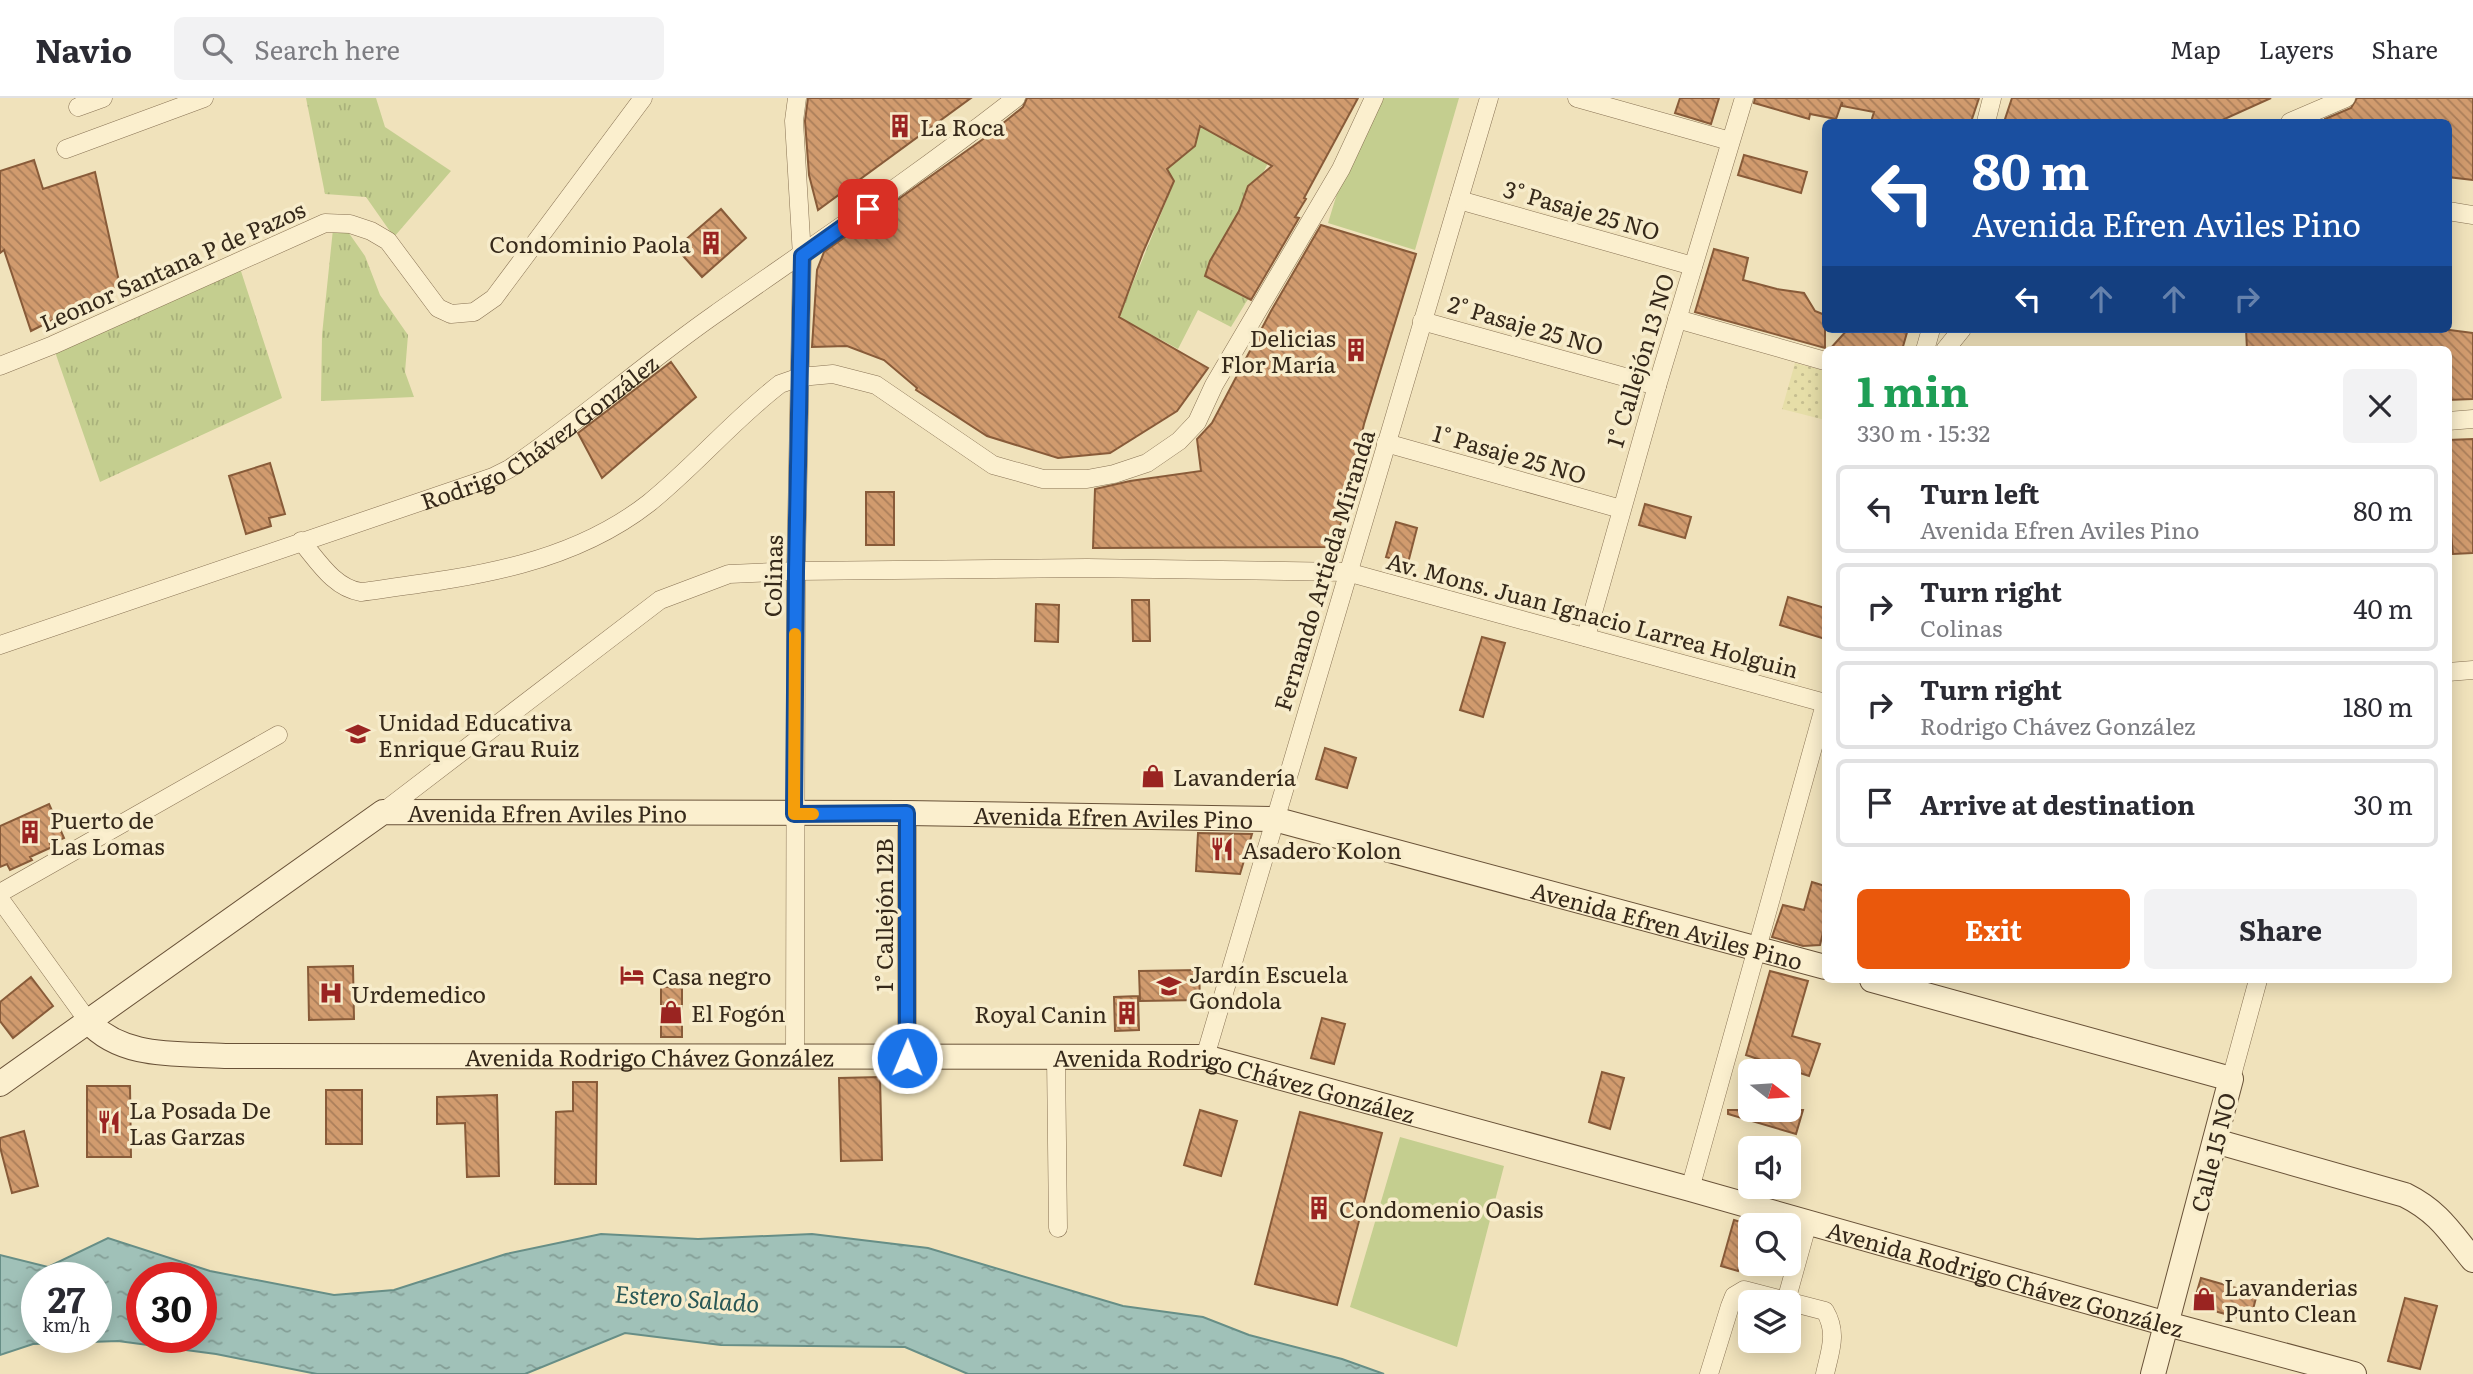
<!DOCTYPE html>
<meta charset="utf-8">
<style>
body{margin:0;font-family:Literata,serif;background:#f2f2f3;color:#2b2b33;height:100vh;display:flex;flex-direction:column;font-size:26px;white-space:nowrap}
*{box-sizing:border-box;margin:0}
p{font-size:23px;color:#7c7c81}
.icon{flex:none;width:38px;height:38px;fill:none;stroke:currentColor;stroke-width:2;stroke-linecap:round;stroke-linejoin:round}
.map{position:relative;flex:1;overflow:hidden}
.details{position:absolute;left:1822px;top:248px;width:630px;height:637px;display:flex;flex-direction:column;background:#fff;border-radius:10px;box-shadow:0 4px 18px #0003}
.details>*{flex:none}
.guide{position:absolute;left:1822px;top:21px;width:630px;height:214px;border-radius:10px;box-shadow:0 4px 18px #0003;background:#1a4fa0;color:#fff;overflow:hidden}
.needle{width:46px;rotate:107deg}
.fabs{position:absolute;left:1738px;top:961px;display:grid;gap:14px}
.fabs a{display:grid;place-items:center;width:63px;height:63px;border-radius:10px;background:#fff;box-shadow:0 4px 18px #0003;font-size:35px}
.speed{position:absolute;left:21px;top:1164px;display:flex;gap:14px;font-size:35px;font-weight:700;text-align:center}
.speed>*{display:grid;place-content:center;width:91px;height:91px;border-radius:50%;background:#fff;box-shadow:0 4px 18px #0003;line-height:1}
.speed small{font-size:18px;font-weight:400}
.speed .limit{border:10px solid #d22;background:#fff;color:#111}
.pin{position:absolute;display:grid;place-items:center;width:60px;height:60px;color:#fff;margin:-30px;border-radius:14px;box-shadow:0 4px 10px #0006}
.me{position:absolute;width:77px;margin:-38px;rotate:1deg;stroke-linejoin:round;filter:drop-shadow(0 0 5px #0008)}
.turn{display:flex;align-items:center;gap:24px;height:147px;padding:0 35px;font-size:32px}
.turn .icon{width:91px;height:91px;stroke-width:2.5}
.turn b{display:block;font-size:49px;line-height:60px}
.lanes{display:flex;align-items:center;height:66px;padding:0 35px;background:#0003;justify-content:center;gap:35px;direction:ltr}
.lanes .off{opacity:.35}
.round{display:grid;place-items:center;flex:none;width:74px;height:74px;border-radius:10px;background:#f2f2f3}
.summary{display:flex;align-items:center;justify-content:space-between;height:119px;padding:0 35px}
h1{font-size:42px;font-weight:700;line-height:52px;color:#1e9e55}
.button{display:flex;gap:14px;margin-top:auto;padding:14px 35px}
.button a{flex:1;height:80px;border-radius:10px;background:#ea580c;color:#fff;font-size:28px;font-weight:700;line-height:80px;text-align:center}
.button a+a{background:#f2f2f3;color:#2b2b33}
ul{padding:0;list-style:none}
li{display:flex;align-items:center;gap:21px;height:88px;margin:0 14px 10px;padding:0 21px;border:4px solid #e1e1e2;border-radius:10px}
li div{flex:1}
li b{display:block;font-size:26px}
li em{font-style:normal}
header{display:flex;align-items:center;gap:42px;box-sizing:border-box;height:98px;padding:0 35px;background:#fff;border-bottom:2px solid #e1e1e2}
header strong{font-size:33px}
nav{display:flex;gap:38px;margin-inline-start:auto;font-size:24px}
.search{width:490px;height:63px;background:#f2f2f3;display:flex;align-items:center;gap:18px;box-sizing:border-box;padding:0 24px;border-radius:10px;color:#7c7c81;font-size:26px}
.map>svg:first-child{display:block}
.farmland{fill:url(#farmland-dots)}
.grass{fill:url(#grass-tufts)}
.park{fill:#c4ce8f}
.water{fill:url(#water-ripples);stroke:#678e86;stroke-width:2;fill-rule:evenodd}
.building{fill:url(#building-back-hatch);stroke:#885b39;stroke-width:2}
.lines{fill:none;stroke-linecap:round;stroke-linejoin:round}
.street-casing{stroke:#887254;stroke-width:19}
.secondary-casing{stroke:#695238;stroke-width:26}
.street{stroke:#fbefce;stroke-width:18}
.secondary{stroke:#fbefce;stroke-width:24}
.route-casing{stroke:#114b97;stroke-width:18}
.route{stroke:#1a73e8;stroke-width:12}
.slow{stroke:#f59e0b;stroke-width:12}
.labels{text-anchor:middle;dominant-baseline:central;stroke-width:7;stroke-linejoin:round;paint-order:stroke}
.poi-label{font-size:23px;fill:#36291a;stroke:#f7eccb;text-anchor:start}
.street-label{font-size:23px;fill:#36291a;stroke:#f7eccb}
.water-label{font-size:24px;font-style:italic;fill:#285756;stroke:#f7eccb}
</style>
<header>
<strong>Navio</strong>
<div class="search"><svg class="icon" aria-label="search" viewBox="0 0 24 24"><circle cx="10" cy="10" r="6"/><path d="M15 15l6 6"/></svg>Search here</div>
<nav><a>Map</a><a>Layers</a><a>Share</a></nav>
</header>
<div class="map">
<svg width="2473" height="1276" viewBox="0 0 2473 1276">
<defs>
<pattern id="farmland-dots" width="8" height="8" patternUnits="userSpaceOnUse" patternTransform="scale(1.75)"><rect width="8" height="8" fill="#e6dea8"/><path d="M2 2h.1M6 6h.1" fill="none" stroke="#c6be90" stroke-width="1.8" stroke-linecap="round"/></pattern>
<pattern id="grass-tufts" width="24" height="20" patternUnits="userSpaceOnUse" patternTransform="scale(1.75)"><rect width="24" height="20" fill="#c4ce8f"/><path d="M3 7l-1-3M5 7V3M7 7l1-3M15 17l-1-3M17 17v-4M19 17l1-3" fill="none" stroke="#a9b17b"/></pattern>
<pattern id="water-ripples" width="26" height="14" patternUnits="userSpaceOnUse" patternTransform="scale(1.75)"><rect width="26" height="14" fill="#a0c1b8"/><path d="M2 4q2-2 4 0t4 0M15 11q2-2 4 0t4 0" fill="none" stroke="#839d95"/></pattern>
<pattern id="building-back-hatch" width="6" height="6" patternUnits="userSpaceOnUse" patternTransform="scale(1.75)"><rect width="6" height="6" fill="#d19b6e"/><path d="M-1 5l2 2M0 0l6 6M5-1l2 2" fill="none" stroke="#aa7e5a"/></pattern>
</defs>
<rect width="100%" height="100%" fill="#f0e2bb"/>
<path class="farmland" d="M1795 265 1825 273V322L1782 311Z"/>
<path class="grass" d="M306 0H376L385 29 451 73 394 139 366 99 325 96Z
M1200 28 1268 65 1263 75 1248 88 1238 124 1206 178 1248 201 1231 229 1198 212 1178 251 1119 219 1174 84 1167 71 1195 48Z
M333 131H346L365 158 380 197 408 237 405 274 414 299 321 303 322 237Z
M239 167 282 300 100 384 54 251Z"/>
<path class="park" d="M1379 0H1459L1415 152 1328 125 1343 76Z
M1400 1039 1504 1068 1457 1249 1350 1209Z"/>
<path class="water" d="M601 1136 698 1141 812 1136 928 1150 1123 1208 1203 1219 1249 1237 1342 1261 1384 1276H968L905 1249 721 1247 625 1235 525 1276H317L216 1256 118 1243 33 1246 0 1257V1157L48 1169 108 1140 210 1173 334 1197 394 1192 506 1156ZM37 1180H96V1239H37ZM142 1180H201V1239H142Z"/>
<path class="building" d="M808 0H971L818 112 809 77 805 23Z
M1027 0H1358L1304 100 1306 101 1295 119 1299 120 1251 202 1205 178 1210 163 1239 113 1248 88 1272 68 1200 28 1195 48 1167 71 1174 83 1143 154 1119 219 1208 270 1177 313 1110 355 1058 360 987 338 916 292 917 290 884 262 847 248 812 249 817 172 824 154 986 39 1023 9Z
M1680 0H1719L1711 26 1675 15Z
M1755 0H1979L1971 24H1871L1874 14 1842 8V4L1836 21 1810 16 1809 21 1754 5Z
M2012 0H2271L2218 24H2004Z
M2357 0H2473V82L2448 79V24H2325V21L2351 10Z
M1744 57 1807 74 1801 95 1738 77Z
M34 62 43 91 95 74 120 188 31 233 4 152 0 155V73Z
M721 111 746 140 702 179 676 150Z
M1321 127 1416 156 1364 326 1335 449 1093 450 1095 391 1130 383 1201 373 1197 341 1212 325 1271 213Z
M1714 151 1748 160 1743 182 1777 191 1804 195 1815 213 1825 217V250L1695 214Z
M1848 231H1908L1902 252H1829Z
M2246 231H2442L2473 235V301L2448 302V252H2247Z
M671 264 696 299 602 380 578 335Z
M2473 341V455L2453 456 2448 406V342Z
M270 365 285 416 269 420 271 428 246 436 229 378Z
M866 394H894V447H866Z
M1645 406 1691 419 1685 440 1639 427Z
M1396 424 1417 430 1408 465 1386 459Z
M1788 499 1825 510V541L1780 527Z
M1132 502H1149L1150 543H1133Z
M1036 506 1059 507 1058 544 1035 543Z
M1482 539 1505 545 1483 619 1460 612Z
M1325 650 1356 660 1347 690 1316 681Z
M49 706 64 740 50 746 52 749 30 759 32 762 10 772 7 766 0 769V728Z
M1198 735 1252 736 1240 776 1196 773Z
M1812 784 1825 788V826L1820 847 1803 848 1772 839 1783 807 1804 812Z
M353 868 354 921 309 922 308 869Z
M1199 872 1200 902 1140 903 1139 873Z
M1770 873 1808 883 1792 938 1820 946 1809 978 1746 957Z
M31 879 53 908 13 940 0 923V904Z
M661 889H682V939H661Z
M1138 898 1139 932 1115 933 1114 899Z
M1322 920 1345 926 1334 966 1311 960Z
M1602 974 1624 980 1610 1031 1589 1024Z
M880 979 882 1062 841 1063 839 980Z
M573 984H597L596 1086H555L556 1014 573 1013Z
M87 988H130L131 1059H87Z
M326 992H362V1046H326Z
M497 997 499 1078 467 1079 465 1025 437 1026V999Z
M1200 1012 1237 1023 1221 1078 1184 1067Z
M1728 1012H1803L1796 1036 1728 1016Z
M1300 1014 1382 1035 1337 1207 1255 1186Z
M24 1033 38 1088 12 1095 0 1049V1040Z
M1734 1122 1750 1127 1738 1173 1721 1168Z
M2201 1180 2257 1196 2250 1223 2193 1207Z
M2405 1200 2437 1208 2420 1271 2388 1263Z"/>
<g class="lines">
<g class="street-casing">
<g id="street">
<path d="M1577 0 1730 43"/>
<path d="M78 9 103 0"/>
<path d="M1986 24 1992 0"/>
<path d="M2290 24 2346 0"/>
<path d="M66 51 204 0"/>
<path d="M1459 102 1693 168"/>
<path d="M2448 113 2473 117"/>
<path d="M1677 221 1825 263"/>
<path d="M1422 223 1657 288"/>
<path d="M1925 252 1931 231"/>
<path d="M1945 252 1962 231"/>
<path d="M0 268 53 247 325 125 350 126 371 133 388 143 438 210 451 216 474 214 494 200 643 0"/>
<path d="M2448 323 2473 321"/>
<path d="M1386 345 1621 411"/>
<path d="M301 443C318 463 334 490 361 494 462 480 566 470 649 405 695 368 733 322 780 286L800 279 833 276 876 287 993 367 1043 381H1087L1114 376 1147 365 1179 343 1197 324 1214 287 1341 71 1374 0"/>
<path d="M1586 539 1657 288 1744 0"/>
<path id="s1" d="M0 547 493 379 509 371C580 323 644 266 714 217 815 146 918 77 1016 0"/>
<path d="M2448 574 2473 572"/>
<path d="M383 714 660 502 729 476 796 473 1087 470 1347 474 1825 605"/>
<path d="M907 715V960"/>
<path d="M0 795 278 637"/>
<path d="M0 801 88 923"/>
<path d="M795 957 796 473 802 158 794 23 797 0"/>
<path d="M1056 959 1058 1130"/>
<path d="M1205 959 1489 0"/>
<path d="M2231 981 2258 882"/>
<path d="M1690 1091 1825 606"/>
<path d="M1786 1203 1808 1124"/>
<path d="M1709 1276 1730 1208 1734 1198 1744 1192 1825 1213C1838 1235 1830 1253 1825 1276"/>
</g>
</g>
<g class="secondary-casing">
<g id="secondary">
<path d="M1872 882 2231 981 2153 1276"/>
<path id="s2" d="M88 923C122 961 178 955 225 958L1205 959 1690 1091 2167 1226 2354 1276"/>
<path id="s3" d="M0 986 383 714 907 715 1274 721 1825 869"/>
<path d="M2215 1043 2405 1097C2439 1114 2450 1134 2473 1162"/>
</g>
</g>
<use href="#street" class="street"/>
<use href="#secondary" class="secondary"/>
</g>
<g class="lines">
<g class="route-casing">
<path id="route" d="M868 111 802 158 796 473 794 716 907 715V960"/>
</g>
<use href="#route" class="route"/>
<path class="slow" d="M795 536 794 716H813"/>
</g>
<defs>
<g id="building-bare" transform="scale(1.89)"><path d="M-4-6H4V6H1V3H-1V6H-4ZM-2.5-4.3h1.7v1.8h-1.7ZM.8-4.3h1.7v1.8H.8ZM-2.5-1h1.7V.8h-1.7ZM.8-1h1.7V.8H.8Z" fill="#9a2421" stroke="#f7eccb" stroke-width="2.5" paint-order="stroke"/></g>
<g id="school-bare" transform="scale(1.89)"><path d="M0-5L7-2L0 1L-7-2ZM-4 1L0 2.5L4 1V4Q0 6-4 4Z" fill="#9a2421" stroke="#f7eccb" stroke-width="2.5" paint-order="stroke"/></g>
<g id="shop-bare" transform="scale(1.89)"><path d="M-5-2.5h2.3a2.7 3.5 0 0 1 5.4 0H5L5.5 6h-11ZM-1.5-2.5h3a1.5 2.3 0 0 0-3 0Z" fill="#9a2421" stroke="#f7eccb" stroke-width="2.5" paint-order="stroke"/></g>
<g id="restaurant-bare" transform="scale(1.89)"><path d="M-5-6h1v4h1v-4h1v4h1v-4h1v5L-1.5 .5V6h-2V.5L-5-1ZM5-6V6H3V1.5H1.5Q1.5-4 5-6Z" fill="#9a2421" stroke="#f7eccb" stroke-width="2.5" paint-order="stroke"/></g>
<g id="hotel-bare" transform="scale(1.89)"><path d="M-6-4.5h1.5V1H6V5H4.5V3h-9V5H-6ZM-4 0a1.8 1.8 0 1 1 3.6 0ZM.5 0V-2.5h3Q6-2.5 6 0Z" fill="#9a2421" stroke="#f7eccb" stroke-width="2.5" paint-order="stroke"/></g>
<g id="hospital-bare" transform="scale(1.89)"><path d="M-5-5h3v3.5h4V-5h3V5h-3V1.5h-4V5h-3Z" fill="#9a2421" stroke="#f7eccb" stroke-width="2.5" paint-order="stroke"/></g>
</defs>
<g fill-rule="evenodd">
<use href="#building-bare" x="900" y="28"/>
<use href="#building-bare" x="711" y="145"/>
<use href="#building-bare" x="1356" y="252"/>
<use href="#school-bare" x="358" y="636"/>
<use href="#shop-bare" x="1153" y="678"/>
<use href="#building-bare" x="30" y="734"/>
<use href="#restaurant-bare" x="1222" y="751"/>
<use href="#hotel-bare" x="632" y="877"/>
<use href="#school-bare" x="1169" y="888"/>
<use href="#hospital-bare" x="331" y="895"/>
<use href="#shop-bare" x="671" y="914"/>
<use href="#building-bare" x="1127" y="915"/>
<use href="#restaurant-bare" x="109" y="1024"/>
<use href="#building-bare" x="1319" y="1110"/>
<use href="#shop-bare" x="2204" y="1201"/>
</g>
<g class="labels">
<g class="poi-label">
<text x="920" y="28">La Roca</text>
<text x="691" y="145" text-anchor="end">Condominio Paola</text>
<text x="1336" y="239" text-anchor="end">Delicias<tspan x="1336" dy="26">Flor María</tspan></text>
<text x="378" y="623">Unidad Educativa<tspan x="378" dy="26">Enrique Grau Ruiz</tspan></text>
<text x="1173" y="678">Lavandería</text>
<text x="50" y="721">Puerto de<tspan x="50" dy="26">Las Lomas</tspan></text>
<text x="1242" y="751">Asadero Kolon</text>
<text x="1189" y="875">Jardín Escuela<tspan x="1189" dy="26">Gondola</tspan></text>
<text x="652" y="877">Casa negro</text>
<text x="351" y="895">Urdemedico</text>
<text x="691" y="914">El Fogón</text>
<text x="1107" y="915" text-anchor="end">Royal Canin</text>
<text x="129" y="1011">La Posada De<tspan x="129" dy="26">Las Garzas</tspan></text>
<text x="1339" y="1110">Condomenio Oasis</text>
<text x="2224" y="1188">Lavanderias<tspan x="2224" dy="26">Punto Clean</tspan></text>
</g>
<g class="street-label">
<text transform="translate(1582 111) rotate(16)">3° Pasaje 25 NO</text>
<text transform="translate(172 167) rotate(-24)">Leonor Santana P de Pazos</text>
<text transform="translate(1526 226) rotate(16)">2° Pasaje 25 NO</text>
<text transform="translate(1639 262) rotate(-73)">1° Callejón 13 NO</text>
<text stroke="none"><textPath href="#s1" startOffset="583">Rodrigo Chávez González</textPath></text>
<text transform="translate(1510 355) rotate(16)">1° Pasaje 25 NO</text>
<text transform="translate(1323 472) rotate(-73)">Fernando Artieda Miranda</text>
<text transform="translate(772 478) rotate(-89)">Colinas</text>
<text transform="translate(1593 516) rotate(15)">Av. Mons. Juan Ignacio Larrea Holguin</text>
<text stroke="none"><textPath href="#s3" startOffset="634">Avenida Efren Aviles Pino</textPath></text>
<text stroke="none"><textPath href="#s3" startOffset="1200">Avenida Efren Aviles Pino</textPath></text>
<text transform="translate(883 817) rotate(-90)">1° Callejón 12B</text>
<text stroke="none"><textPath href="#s3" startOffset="1768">Avenida Efren Aviles Pino</textPath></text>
<text stroke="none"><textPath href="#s2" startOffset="570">Avenida Rodrigo Chávez González</textPath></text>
<text stroke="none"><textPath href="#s2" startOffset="1158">Avenida Rodrigo Chávez González</textPath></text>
<text transform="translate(2212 1054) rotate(-76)">Calle 15 NO</text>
<text stroke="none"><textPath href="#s2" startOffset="1956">Avenida Rodrigo Chávez González</textPath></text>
</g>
<g class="water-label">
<text transform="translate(687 1199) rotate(4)">Estero Salado</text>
</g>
</g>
</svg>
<div class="fabs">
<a><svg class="needle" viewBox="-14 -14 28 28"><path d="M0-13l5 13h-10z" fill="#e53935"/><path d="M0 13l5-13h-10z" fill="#7c7c81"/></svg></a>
<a><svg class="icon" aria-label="sound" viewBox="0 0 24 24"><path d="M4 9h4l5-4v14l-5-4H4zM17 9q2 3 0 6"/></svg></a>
<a><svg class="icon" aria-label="search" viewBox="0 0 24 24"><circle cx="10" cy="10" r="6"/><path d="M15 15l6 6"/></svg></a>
<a><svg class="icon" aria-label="layers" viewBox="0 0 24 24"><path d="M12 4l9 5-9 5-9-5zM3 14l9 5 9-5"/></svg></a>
</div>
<div class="speed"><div>27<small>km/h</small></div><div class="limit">30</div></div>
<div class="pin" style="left:868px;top:111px;background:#d93025"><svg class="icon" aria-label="arrive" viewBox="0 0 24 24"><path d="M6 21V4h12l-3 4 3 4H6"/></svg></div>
<svg class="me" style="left:907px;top:960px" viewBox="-20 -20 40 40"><circle r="17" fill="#1a73e8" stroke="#fff" stroke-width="3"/><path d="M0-11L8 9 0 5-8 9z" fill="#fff"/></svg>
<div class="guide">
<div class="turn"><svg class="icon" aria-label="left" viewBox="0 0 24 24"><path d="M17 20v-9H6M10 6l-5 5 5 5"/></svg><div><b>80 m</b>Avenida Efren Aviles Pino</div></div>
<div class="lanes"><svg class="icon" aria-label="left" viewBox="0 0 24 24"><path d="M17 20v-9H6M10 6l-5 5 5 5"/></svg><svg class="icon off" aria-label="ahead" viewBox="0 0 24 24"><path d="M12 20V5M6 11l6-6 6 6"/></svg><svg class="icon off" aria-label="ahead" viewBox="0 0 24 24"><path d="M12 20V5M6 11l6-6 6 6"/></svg><svg class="icon off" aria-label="right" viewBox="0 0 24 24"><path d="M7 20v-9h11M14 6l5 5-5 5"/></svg></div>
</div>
<section class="details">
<div class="summary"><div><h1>1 min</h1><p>330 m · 15:32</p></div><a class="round"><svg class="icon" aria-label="close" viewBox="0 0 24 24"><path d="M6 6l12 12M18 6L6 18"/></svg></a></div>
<ul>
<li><svg class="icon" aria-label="left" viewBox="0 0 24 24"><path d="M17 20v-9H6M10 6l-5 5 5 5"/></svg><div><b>Turn left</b><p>Avenida Efren Aviles Pino</p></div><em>80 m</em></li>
<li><svg class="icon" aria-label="right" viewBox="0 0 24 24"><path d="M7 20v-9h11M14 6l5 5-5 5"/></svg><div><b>Turn right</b><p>Colinas</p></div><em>40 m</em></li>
<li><svg class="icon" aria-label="right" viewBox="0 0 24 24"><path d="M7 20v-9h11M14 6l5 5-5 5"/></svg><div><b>Turn right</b><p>Rodrigo Chávez González</p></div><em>180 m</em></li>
<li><svg class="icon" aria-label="arrive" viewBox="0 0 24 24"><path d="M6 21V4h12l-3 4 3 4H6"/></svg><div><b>Arrive at destination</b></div><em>30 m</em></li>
</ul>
<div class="button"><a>Exit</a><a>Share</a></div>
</section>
</div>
